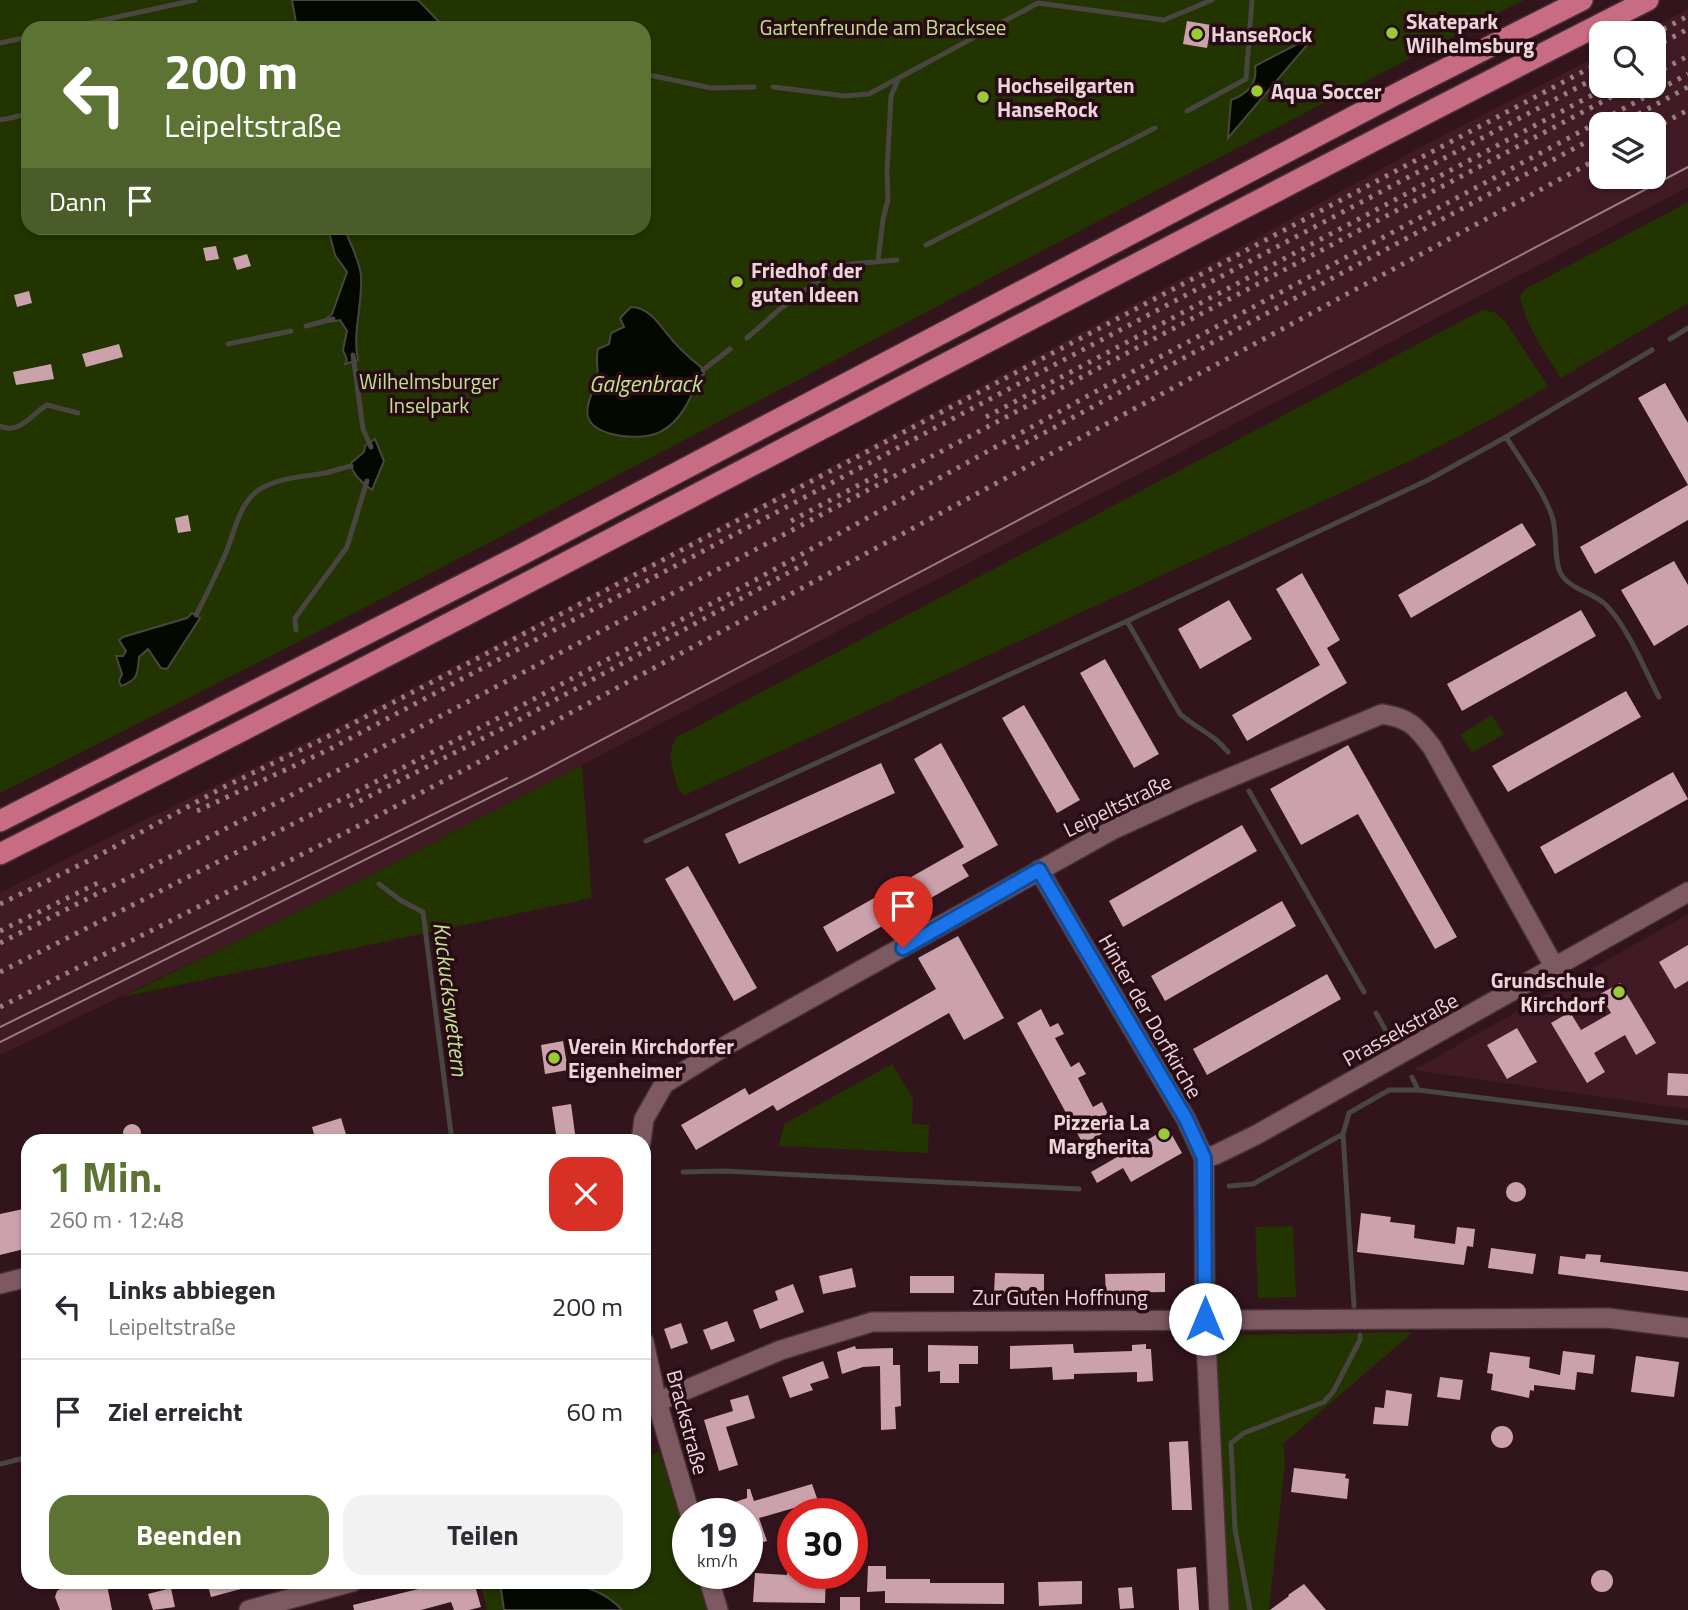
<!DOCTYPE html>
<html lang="de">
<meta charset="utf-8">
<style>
body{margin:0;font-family:"Titillium Web",sans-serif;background:#f2f2f3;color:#2b2b33;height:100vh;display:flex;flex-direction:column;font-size:26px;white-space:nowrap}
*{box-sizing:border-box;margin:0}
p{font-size:23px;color:#7c7c81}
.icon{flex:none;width:38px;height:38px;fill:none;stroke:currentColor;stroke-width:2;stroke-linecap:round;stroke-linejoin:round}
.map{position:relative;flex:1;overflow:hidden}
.drawer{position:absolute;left:21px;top:1134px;width:630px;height:455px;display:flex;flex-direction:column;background:#fff;border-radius:21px;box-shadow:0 2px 5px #0004}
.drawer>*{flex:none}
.top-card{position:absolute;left:21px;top:21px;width:630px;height:214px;border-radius:21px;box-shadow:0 2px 5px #0004;background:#5c7334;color:#fff;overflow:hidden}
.fabs{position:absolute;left:1589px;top:21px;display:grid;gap:14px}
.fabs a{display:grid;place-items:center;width:77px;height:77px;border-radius:14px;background:#fff;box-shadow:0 2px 5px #0004;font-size:35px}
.speed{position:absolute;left:672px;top:1498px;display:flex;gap:14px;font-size:35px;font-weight:700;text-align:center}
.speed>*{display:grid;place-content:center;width:91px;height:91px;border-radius:50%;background:#fff;box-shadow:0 2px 5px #0004;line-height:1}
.speed small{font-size:18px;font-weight:400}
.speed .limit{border:10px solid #d22;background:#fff;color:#111}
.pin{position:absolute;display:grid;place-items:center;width:60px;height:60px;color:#fff;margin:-72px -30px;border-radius:50% 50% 50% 0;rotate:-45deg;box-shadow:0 0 7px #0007}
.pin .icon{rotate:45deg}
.me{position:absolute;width:77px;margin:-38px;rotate:0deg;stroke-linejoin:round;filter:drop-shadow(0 0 5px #0008)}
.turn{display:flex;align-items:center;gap:24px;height:147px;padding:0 28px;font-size:32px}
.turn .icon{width:91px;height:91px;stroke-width:2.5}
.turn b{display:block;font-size:49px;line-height:60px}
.then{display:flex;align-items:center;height:66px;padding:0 28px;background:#0003;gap:14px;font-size:26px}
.round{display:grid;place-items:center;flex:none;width:74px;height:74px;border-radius:21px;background:#f2f2f3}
.overview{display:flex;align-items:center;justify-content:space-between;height:119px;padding:0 28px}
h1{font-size:42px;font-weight:700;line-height:52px;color:#5c7334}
.cta{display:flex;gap:14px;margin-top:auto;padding:14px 28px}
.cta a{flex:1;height:80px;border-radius:21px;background:#5c7334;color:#fff;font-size:28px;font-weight:700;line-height:80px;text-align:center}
.cta a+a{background:#f2f2f3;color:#2b2b33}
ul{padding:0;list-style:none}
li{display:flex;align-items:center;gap:21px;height:105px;padding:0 28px;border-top:2px solid #e1e1e2}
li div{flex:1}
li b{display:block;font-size:26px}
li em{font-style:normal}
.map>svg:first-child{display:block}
.built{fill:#401b25;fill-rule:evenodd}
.green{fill:#223400;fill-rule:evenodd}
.water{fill:#030900;stroke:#494641;stroke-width:2}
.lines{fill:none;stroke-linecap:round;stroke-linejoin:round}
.stream{stroke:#494641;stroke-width:5}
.building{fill:#cba2ab}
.minor-casing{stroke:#473035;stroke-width:22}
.trunk-casing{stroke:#473035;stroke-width:24}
.minor{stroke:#7d5961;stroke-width:19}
.trunk{stroke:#c86c84;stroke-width:21}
.tram{stroke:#967d83;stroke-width:2}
.rail{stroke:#967d83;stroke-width:5;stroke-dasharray:3.5 7;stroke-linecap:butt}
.route-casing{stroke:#114b97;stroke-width:18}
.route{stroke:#1a73e8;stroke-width:12}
.poi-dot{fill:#98cb36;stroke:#280b14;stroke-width:2.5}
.labels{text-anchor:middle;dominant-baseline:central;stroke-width:7;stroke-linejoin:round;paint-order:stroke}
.poi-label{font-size:21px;font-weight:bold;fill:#ebd5d9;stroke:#280b14;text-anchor:start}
.park-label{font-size:21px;fill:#bee18b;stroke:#280b14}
.street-label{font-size:21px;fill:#ebd5d9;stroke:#280b14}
.water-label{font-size:23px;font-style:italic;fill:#c0e48d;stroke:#280b14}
</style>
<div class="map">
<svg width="1688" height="1610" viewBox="0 0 1688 1610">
<rect width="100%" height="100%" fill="#32141d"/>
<path class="built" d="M1688 9V187L346 888 0 1055V893L101 841 335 728 568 607 1235 250 1421 147 1601 54V86H1654V33H1642ZM1601 124H1654V177H1601Z
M1688 914V1109L1414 1070Z"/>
<path class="green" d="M0 0H292L297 28H28V228H644V28H445L418 0H1524C1014 260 513 538 0 793ZM641 308 662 325 674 342 691 359 687 406C658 442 644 438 601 432L591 395 599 366 609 344 624 324Z
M1688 202V303L1561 378C1545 353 1525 325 1520 296L1525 289Z
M1482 310 1494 312 1505 321 1548 386 1492 419 1414 459 685 795 679 791C673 772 665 754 677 737Z
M1491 715 1504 734 1472 753 1460 735Z
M582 765 592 898 122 997 346 888Z
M892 1064 913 1098 912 1124 929 1125 928 1153 779 1146 784 1124Z
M1293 1226 1296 1297 1258 1298 1255 1227Z
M1413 1332 1283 1444 1285 1463 1269 1610H1228L1216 1346 1226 1335Z
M659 1451 688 1544V1573H697L708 1610H622L614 1601 570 1582H644V1459Z
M480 1582H500L504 1610H487Z"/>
<path class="water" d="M292 0H418L445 28H297Z
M1307 39V45L1228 138 1231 100C1247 94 1258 84 1255 66Z
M328 228H344C350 243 359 259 361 275 363 303 352 333 358 360L345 364 347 360 343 350 347 331 340 320 329 322 327 318 332 314 347 272 335 255Z
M631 307C651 307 662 329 674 342 682 352 693 360 703 369L704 374 700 376C691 397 682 421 660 432 643 441 594 438 588 417 585 404 593 393 597 381 599 370 595 359 598 349L609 344 611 333 624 327 620 318Z
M375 439 384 461 372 490C363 483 352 475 351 463L364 452 365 446Z
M192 613 200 618 167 669 161 668 148 649 139 657C137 675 139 679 121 686L119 681 122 674 116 656H123L126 651 119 640 123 637 187 618Z
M500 1582C542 1582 591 1576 622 1610H504Z"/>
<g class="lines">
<path class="stream" d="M67 28 195 0
M0 43 28 37
M644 74 711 88 754 87
M773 87 845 96 869 94 1038 3 1164 20 1212 0
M1187 111 1246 79 1252 0
M0 120 28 114
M926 245 1155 128
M878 261 883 219 888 200 887 171 891 96 898 80
M306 326 333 319
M747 338 780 309 835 268 851 264 897 260
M1670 339 1688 328
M228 344 291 331
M353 355 363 429 371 447
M703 370 730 349
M0 426C20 435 31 414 47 405L78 413
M1506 437C1520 459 1544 492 1552 516 1558 533 1553 560 1561 574 1571 590 1592 592 1605 604 1628 627 1644 669 1659 697
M196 615C206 596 215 577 224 557 235 534 238 501 262 488 282 477 304 477 325 473 334 471 342 468 351 466
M1127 621 1180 714C1196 728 1215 735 1228 752
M296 630 295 618 347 547 367 481
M1249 791 1364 992
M646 841 1127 621 1428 480 1506 437 1652 350
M379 884 400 900 423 912 452 1141
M1376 1013 1392 1042
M1412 1077 1418 1090
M1343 1134 1354 1306
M683 1172 725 1171 1079 1189
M1229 1186 1253 1184 1343 1134 1349 1113 1389 1090H1418L1688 1123
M0 1464 28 1457
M1250 1610 1235 1529 1231 1443 1244 1433 1324 1402 1333 1392 1360 1340V1335"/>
</g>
<path class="building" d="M1187 21 1211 25 1207 48 1183 44Z
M216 246 219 259 206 261 203 248Z
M247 254 251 266 237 270 233 258Z
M29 291 32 303 17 307 14 295Z
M119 344 123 357 86 367 82 354Z
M51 364 54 379 16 385 13 372Z
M1665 383 1688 423V520L1595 574 1580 547 1688 485 1638 398Z
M188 515 191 531 178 533 175 518Z
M1522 523 1536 545 1411 618 1398 595Z
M1674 561 1688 585V625L1654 646 1621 590Z
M1302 573 1340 640 1327 648 1347 683 1247 741 1232 715 1320 665 1276 589Z
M1229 600 1252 639 1200 669 1178 629Z
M1581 610 1596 636 1462 711 1447 684Z
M1105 659 1159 754 1134 768 1080 673Z
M1626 691 1641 717 1508 792 1492 766Z
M1024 705 1080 800 1057 813 1002 718Z
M941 743 998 845 962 865 969 876 837 952 823 927 964 847 914 759Z
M1348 745 1457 937 1435 949 1358 814 1301 845 1270 789Z
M881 763 895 793 739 864 725 834Z
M1673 772 1688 799 1555 874 1540 847Z
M1242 825 1257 851 1123 927 1109 901Z
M688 866 757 988 734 1001 665 879Z
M1282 901 1296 926 1165 1001 1151 976Z
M958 936 1004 1018 964 1040 949 1013 777 1111 773 1105 696 1150 681 1125 745 1088 749 1095 763 1087 936 989 918 958Z
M1688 945V981L1675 989 1659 962Z
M1327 974 1341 999 1207 1075 1193 1049Z
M1620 983 1656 1043 1636 1055 1625 1035 1594 1053 1605 1072 1587 1083 1551 1023 1570 1012 1581 1030 1611 1013 1600 994Z
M1041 1009 1050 1027 1058 1023 1064 1034 1055 1038 1071 1067 1079 1062 1086 1074 1078 1078 1093 1107 1102 1102 1108 1114 1100 1118 1107 1131 1083 1144 1017 1023Z
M1517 1028 1537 1062 1507 1079 1487 1045Z
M563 1041 568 1070 545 1074 541 1045Z
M1668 1073 1688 1074V1096L1667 1095Z
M571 1104 576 1141H557L552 1107Z
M341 1118 348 1141H316L312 1127Z
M123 1133a9 9 0 1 1 18 0a9 9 0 1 1-18 0Z
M1168 1128 1182 1153 1131 1182 1123 1168 1097 1183 1091 1172Z
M1506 1192a10 10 0 1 1 20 0a10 10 0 1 1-20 0Z
M28 1208V1248L0 1255V1214Z
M1361 1213 1391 1217 1390 1222 1415 1225 1414 1238 1455 1244 1457 1227 1475 1229 1473 1247 1467 1246 1464 1265 1357 1252Z
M1491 1248 1536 1254 1533 1274 1488 1268Z
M1586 1254 1601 1255 1600 1262 1688 1272V1291L1558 1274 1560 1256 1585 1259Z
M852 1268 856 1287 823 1294 819 1276Z
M995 1273 1044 1274V1294L994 1293Z
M1165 1273V1292L1106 1293 1105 1274Z
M910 1276H954V1293H910Z
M793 1284 804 1312 760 1329 753 1310 778 1300 775 1291Z
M727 1321 735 1341 711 1350 703 1330Z
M681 1323 688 1343 671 1349 664 1329Z
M1073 1344 1074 1353 1132 1351V1345L1146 1344V1349H1151L1153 1381 1137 1382V1372L1074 1374V1379L1053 1380 1052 1367 1010 1369V1346Z
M928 1345 978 1346V1364H959V1383H940V1371L928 1372Z
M855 1346 856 1349 893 1348V1365H900L901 1406 895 1407 896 1429 881 1430 880 1366 863 1367 842 1374 837 1352Z
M1563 1351 1595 1355 1593 1374 1577 1372 1575 1390 1534 1385V1391L1530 1390 1529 1398 1491 1390 1493 1374 1487 1373 1490 1352 1530 1357 1529 1368 1560 1375Z
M1636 1356 1679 1362 1674 1397 1631 1392Z
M823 1361 829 1378 810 1384 813 1390 790 1398 782 1377Z
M1440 1377 1463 1380 1460 1400 1437 1397Z
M1386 1390 1412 1394 1408 1426 1373 1424 1375 1407 1384 1408Z
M748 1395 755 1418 726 1427 738 1465 719 1471 704 1420 733 1411 730 1400Z
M1491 1437a11 11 0 1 1 22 0a11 11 0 1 1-22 0Z
M1188 1441 1192 1510H1172L1169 1442Z
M1294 1468 1346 1474 1345 1478 1349 1479 1347 1499 1291 1492Z
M812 1484 818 1501 759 1518 767 1541 747 1547V1514H708V1511L747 1498V1489H750L754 1501Z
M868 1566H886V1579H930V1583H1004V1604L885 1603V1591L867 1592Z
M1196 1567 1199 1610H1179L1177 1569Z
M1591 1581a11 11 0 1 1 22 0a11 11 0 1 1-22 0Z
M755 1573 787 1575V1573H826L825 1603 753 1602Z
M1082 1581V1604L1039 1606 1038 1582Z
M89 1582H94L95 1588 107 1585 112 1610H60L55 1597 57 1591 62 1588Z
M207 1582H252V1586L211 1597Z
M447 1582H474L481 1607 469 1610H454L451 1602 421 1610H354L353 1605Z
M1304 1584 1326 1610H1270L1289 1596 1288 1595Z
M1132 1587 1134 1608 1120 1609 1118 1588Z
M171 1588 175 1607 153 1610 148 1594Z
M840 1597H860V1610H840Z"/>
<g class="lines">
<g class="minor-casing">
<path id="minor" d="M1039 870 1186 1119 1204 1158 1205 1319 1219 1610
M641 1141 644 1119 664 1084 727 1045 1114 829 1191 794 1382 714C1409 718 1416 726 1432 747L1555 968
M1204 1158 1215 1155 1256 1135 1688 892
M0 1284 28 1277
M644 1342 657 1402 690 1514
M657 1402 781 1350 872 1322 1608 1318 1688 1328
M707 1573 718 1610
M249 1610 352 1582"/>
</g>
<g class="trunk-casing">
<path id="trunk" d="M0 821 515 558 1406 89 1582 0
M0 854C553 575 1096 280 1648 0"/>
</g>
<use href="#minor" class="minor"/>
<use href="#trunk" class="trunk"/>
<path class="tram" d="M0 1027 507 778
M0 1042 535 775 1688 167"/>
<path class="rail" d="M1654 34 1688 16
M1654 47 1688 29
M1654 74 1688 56
M1620 124 1688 87
M1654 128 1688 110
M986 417 1598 92
M1016 448 1601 134
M791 521 887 470
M350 806 511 724 810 561
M197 811 328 750 1601 75
M0 904 92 859 222 788 325 738 480 657 1601 62
M0 931 102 881
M0 943 280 801 1632 86
M0 972 354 793 506 714 757 579 1102 388 1688 74
M0 1007 368 821 524 738 1601 157"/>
</g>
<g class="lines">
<g class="route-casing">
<path id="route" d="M903 948 1039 870 1186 1119 1204 1158 1205 1319"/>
</g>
<use href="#route" class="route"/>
</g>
<g class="poi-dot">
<circle cx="1392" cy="33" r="7"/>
<circle cx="1197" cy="34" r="7"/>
<circle cx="1257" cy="91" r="7"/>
<circle cx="983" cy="97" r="7"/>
<circle cx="737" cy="282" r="7"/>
<circle cx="1619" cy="992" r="7"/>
<circle cx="554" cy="1058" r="7"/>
<circle cx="1164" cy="1134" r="7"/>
</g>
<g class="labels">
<g class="poi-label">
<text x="1406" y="21">Skatepark<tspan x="1406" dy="24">Wilhelmsburg</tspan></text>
<text x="1211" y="34">HanseRock</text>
<text x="997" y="85">Hochseilgarten<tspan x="997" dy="24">HanseRock</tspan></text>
<text x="1271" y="91">Aqua Soccer</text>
<text x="751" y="270">Friedhof der<tspan x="751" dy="24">guten Ideen</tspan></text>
<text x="1605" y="980" text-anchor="end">Grundschule<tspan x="1605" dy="24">Kirchdorf</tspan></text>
<text x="568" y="1046">Verein Kirchdorfer<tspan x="568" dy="24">Eigenheimer</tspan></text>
<text x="1150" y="1122" text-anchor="end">Pizzeria La<tspan x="1150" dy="24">Margherita</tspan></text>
</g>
<g class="park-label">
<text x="883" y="27">Gartenfreunde am Bracksee</text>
<text x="429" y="381">Wilhelmsburger<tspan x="429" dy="24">Inselpark</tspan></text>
</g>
<g class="street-label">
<text transform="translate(1117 805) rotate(-26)">Leipeltstraße</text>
<text transform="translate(1151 1016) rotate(60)">Hinter der Dorfkirche</text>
<text transform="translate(1400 1029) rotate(-29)">Prassekstraße</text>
<text x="1060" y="1297">Zur Guten Hoffnung</text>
<text transform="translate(688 1422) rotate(75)">Brackstraße</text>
</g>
<g class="water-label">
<text x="645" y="383">Galgenbrack</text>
<text transform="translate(451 999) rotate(83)">Kuckuckswettern</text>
</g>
</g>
</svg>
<div class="fabs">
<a><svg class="icon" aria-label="search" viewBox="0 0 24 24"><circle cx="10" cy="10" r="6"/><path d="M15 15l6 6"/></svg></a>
<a><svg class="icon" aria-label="layers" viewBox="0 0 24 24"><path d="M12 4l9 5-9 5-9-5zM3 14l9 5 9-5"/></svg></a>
</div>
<div class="speed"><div>19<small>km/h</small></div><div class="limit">30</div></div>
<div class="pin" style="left:903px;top:948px;background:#d93025"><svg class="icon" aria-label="arrive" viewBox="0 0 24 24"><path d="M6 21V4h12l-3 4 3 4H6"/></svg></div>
<svg class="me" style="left:1205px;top:1319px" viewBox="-20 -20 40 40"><circle r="19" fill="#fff"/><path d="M0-13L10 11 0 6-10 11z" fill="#1a73e8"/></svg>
<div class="top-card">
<div class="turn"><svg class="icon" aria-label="left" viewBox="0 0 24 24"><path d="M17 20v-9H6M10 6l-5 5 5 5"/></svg><div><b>200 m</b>Leipeltstraße</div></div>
<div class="then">Dann<svg class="icon" aria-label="arrive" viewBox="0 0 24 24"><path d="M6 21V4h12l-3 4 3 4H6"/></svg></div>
</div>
<section class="drawer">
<div class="overview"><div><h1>1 Min.</h1><p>260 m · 12:48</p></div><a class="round" style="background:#d93025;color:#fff"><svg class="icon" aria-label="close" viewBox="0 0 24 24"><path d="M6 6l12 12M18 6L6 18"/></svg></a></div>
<ul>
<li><svg class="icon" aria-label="left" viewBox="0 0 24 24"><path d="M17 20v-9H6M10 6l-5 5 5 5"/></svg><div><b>Links abbiegen</b><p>Leipeltstraße</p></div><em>200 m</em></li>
<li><svg class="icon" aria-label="arrive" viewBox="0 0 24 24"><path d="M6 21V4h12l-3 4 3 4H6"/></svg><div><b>Ziel erreicht</b></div><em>60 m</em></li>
</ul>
<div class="cta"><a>Beenden</a><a>Teilen</a></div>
</section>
</div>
